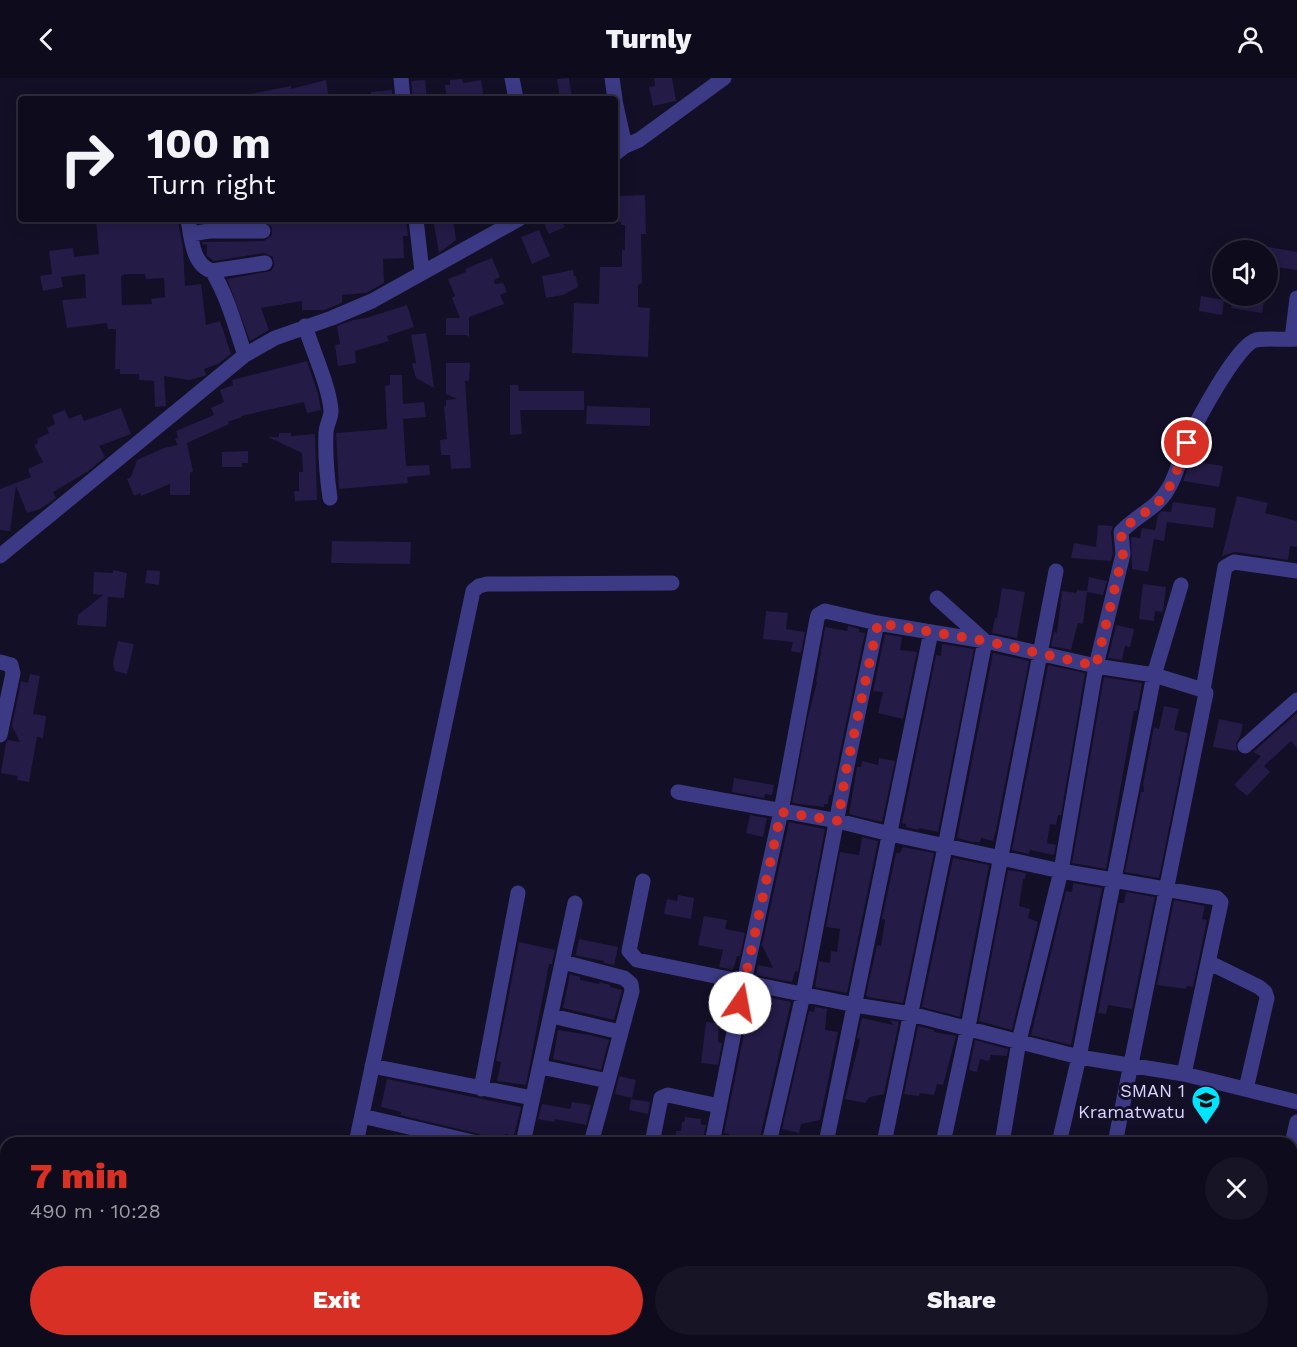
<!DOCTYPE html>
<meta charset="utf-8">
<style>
body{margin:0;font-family:"Work Sans",sans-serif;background:#171425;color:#f1f3f6;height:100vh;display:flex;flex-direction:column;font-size:22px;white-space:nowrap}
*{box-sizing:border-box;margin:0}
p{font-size:20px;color:#9b9ba3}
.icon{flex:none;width:33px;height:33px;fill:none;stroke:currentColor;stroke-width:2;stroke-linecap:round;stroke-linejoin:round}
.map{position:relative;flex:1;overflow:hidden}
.panel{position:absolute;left:0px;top:1059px;width:1298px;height:210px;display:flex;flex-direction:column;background:#0e0b1c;border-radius:18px 18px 0 0;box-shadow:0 3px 15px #0003,0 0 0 2px #2e2b3b}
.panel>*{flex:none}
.banner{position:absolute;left:18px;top:18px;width:600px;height:126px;border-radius:6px;box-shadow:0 3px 15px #0003,0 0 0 2px #2e2b3b;background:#0e0b1c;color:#f1f3f6;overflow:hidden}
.buttons{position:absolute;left:1212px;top:162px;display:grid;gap:12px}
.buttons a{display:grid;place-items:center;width:66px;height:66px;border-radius:50%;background:#0e0b1c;box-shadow:0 3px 15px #0003,0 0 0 2px #2e2b3b;font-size:30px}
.pin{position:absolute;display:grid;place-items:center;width:51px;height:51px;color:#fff;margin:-26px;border:3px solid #fff;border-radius:50%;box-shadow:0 2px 6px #0007}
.me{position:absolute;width:66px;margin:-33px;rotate:12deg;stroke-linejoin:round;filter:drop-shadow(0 0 4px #0008)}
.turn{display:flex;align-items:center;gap:21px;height:126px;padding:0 30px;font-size:27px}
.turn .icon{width:78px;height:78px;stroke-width:2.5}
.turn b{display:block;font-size:42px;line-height:51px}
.round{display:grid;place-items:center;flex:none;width:63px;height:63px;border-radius:32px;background:#171425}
.headline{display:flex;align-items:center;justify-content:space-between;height:102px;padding:0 30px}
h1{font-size:36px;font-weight:800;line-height:45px;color:#d93025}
.primary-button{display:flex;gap:12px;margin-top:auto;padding:12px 30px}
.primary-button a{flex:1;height:69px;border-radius:36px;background:#d93025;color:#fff;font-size:24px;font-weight:800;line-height:69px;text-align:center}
.primary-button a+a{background:#171425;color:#f1f3f6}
header{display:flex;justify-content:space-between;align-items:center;height:78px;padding:0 30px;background:#0e0b1c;font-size:27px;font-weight:800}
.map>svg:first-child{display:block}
.building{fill:#241b47;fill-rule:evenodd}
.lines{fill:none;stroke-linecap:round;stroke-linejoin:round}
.minor{stroke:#3d3a85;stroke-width:15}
.route{stroke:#d93025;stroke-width:10;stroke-dasharray:0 18}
.labels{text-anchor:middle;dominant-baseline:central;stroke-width:6;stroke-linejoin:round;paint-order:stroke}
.poi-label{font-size:18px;fill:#d9d4ff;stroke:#130f26;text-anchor:end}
</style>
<header><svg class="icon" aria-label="back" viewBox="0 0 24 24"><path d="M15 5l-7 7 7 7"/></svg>Turnly<svg class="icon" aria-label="person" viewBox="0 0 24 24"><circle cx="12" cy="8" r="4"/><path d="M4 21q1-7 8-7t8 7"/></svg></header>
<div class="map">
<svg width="1297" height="1269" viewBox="0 0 1297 1269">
<rect width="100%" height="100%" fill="#130f26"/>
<path class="building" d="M569 0 572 21H560L557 1Z
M654 0H672L676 23 653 28 649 9 655 8Z
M462 1 463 5 481 2 484 21H447L445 7H450V2Z
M326 2 329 21H250V16L291 8V11Z
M425 2 427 21H413L411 3Z
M392 12 393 21H371V14Z
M645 117 646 156H641L642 205 638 207V229L650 230 648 279 572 275 574 225 599 226 600 189H622V172H625V147H621V144H615L617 118Z
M96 141H135V146L178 143 183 170 185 208 201 206 206 247 220 243 231 276 218 286 204 291 206 297 204 298 189 302 164 298 166 328 155 329 154 303 139 302V296H120V291H115L116 251H108L107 245 67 250 62 222 86 220 85 196 61 199 63 209 43 213 40 198 52 196 49 173 73 170 74 179 99 176ZM126 196H145L146 201 164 200 165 219 151 221 152 226 122 227 121 198Z
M201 141H399L400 144 406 143 408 158H403L404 180 383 181 384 205 366 215 342 217V225L324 232H302V223L261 230 269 252 250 263 227 201 271 193 274 188 273 179 264 175 214 183 207 178V166L203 167 202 164 264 163 272 157V149L263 143 198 145V142Z
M433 141H453L456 162 439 175Z
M542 141H561L565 149 549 156Z
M539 152 550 178 532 186 521 159Z
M1268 169 1297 174V192L1268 188Z
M492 180 500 199 494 202 495 206 503 205 507 214 500 217 504 226 469 239V260L467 257H446V240H460L452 220 455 218 448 201 466 194 465 191Z
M573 192 574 198H576L578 209 563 217 546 220 542 198Z
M1201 218 1224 222 1222 237 1199 233Z
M1233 218H1265L1262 235 1231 230Z
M407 227 414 249 387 258 389 263 355 273 356 285 338 288 335 267 340 266 337 248 353 242 366 240Z
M426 255 431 287 434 310 416 300 412 286 416 285 411 257Z
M307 283 318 316 321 332 307 335 304 324 241 338 242 339 228 344 229 346 187 365 193 393 190 395V417H170V406L141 418 140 415 134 418 127 401 131 399 137 382 164 370 178 367 175 361 178 359 176 353 214 337 211 330 224 324 220 312 233 307 232 302Z
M446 285H470L469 303H465L471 390 451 391 450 377H441L440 362 447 361 444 328H446V322L457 321 446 316Z
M390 297H402L403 326 424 324 426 339 403 341 406 388 429 387 430 397 407 399 408 405 339 411 336 355 387 351 385 308 390 307Z
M510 307H518L519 313H584V332H520L522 356 510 357Z
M587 328 650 330V348L586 346Z
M121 330 131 356 99 368 105 379 87 394 53 414 56 420 40 431 27 435 16 408 10 453 0 452V411L31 399 28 391 43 384 34 367 38 365 37 361 49 355 47 350 55 346 52 337 65 332 69 341 81 336 84 343Z
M279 355H291V358L315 356 317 422 295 423 294 413H299V394H303L302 375 268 359H279Z
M248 373V385H242V389H222V374Z
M1190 383 1223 388 1219 409 1183 403Z
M1237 418 1268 425 1265 435 1297 443V469L1290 468 1288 482 1235 474 1222 478Z
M1173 424 1216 430 1213 450 1167 444 1164 463 1154 461 1148 494 1132 491 1131 459 1140 460 1142 450 1155 452 1158 437 1162 433 1171 434Z
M1098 447 1113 448 1111 454 1113 475 1111 483 1071 480 1074 465 1096 469Z
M332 463 411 464 410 486 331 485Z
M113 492 127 495 124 520 108 519 106 549 77 547 78 537 103 517 93 516 94 494 113 495Z
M147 492 160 493 159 507 145 505Z
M1089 499 1107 503 1103 517 1087 514Z
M1143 506 1166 509 1163 534 1155 533 1154 543 1139 541Z
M1002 510 1025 514 1017 560 992 555 995 540H997Z
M1077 512 1087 513 1083 546 1078 545 1071 572 1051 568 1054 554 1057 555 1062 513 1076 515Z
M766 533 788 535 786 551 805 554 801 575 791 573 793 564 763 561Z
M1116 547 1134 551 1130 569 1125 568 1122 582 1108 580Z
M848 548 859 551V554L865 555 831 717H829L828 726H824V729L792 725 808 639 817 604H816L825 549 847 553Z
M885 556 902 559 900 572 917 574 903 641 878 635 883 614 873 613Z
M118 563 134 566 127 596 115 593 113 585Z
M942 566 974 571 938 754 919 750 918 752 906 749V746L902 745 936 577 941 578Z
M993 575 1029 583 996 752 993 763 981 760 980 764H973L957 760Z
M1048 587 1085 595 1061 737H1058L1056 747 1050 746 1047 765 1056 767 1054 777 1030 772 1029 776 1012 772Z
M30 596 40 598 33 636 46 638 43 660 37 659 29 704 17 702 18 698 1 695 6 665 8 662 20 664 12 648 21 603 28 605Z
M1104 599 1142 605 1137 633H1134L1106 791 1072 785Z
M1164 628 1179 631 1174 652 1188 655 1159 800 1125 794 1141 714H1144L1143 706 1154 649 1159 651Z
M1297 635V670L1291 663 1264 688 1270 694 1247 718 1234 707 1261 678 1253 674Z
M1219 641 1243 646 1240 659 1236 665 1237 673 1213 669Z
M879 680 895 683 882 744 849 736 857 689H861L862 683 878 687Z
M734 700 774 707 772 717 765 716 764 720 732 714Z
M750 737 767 740 763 759 746 755Z
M789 744 825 751 798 894 795 893 792 904 756 897 758 887 773 890 762 867Z
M862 759 878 763 847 915 815 909 819 883 830 885 831 873 837 874 840 851 826 849 840 774 859 777Z
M903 769 934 775 903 925 868 919 866 917 877 867 881 868 885 842 882 841 896 775H900Z
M953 780 989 787 960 939 922 929Z
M1008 792 1026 795 1025 801H1023L1019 828 1030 831 1028 840 1038 844 1012 952 979 943Z
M1073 805 1102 810 1071 967 1031 957 1066 813 1072 814Z
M1126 814 1155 819 1132 931 1108 927 1106 936 1098 935 1119 825H1124Z
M678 817 694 820 691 841 664 836 667 821 677 823Z
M1174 822 1205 828 1202 841 1207 842 1193 909 1187 908 1186 911 1157 907Z
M704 838 727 842 725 851 745 855 740 878H737L733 892 719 889 723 872 698 867Z
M579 861 618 869 614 887 604 885V883L574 877 576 876Z
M519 864 555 872 552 886H549L526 1007 497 1003 501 984 496 983Z
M570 896 580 899V902L599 906 600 904 610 907V909L622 912 614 942 563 930Z
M752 916 791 924 759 1064 738 1060V1065H727L729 1056 724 1055Z
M815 929 827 931 825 952 838 954 820 1042 801 1046 799 1055 782 1051 809 933 814 934Z
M862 940 893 947 890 942 899 944 884 1016 870 1019 865 1025 845 1021 860 961 857 960Z
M706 944 719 945 718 964 722 965 718 987 701 985Z
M918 948 934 952V954L956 958 943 1007 937 1006 934 1017 920 1015 919 1018 904 1016Z
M558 952 590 957 609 962 601 992 553 981Z
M975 962 1008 971 1007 978 991 977 989 983 980 981 977 994 969 992Z
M619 998 636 1002 632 1020 615 1016Z
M387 1001 521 1029 514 1058 505 1056 504 1065H486L484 1058 479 1056 400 1037 401 1034 381 1029Z
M631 1021 650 1024 648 1036 629 1032Z
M572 1024 591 1027 586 1047 555 1041 554 1044 538 1041 542 1026 570 1031Z
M685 1039 701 1041V1047H706L702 1065 675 1064 676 1053H681L682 1044 685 1043Z
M395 1056 434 1065H393Z"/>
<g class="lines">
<path class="minor" d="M401 0 403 21
M512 0 516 21
M612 0 615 21
M615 23 625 68
M615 76 625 68 639 62 724 0
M188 141C191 158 192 187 212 193 228 219 235 248 245 277
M416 141 422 194
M191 156 209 153H263
M212 193 265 185
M305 248C312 271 330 310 331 333 331 341 326 347 326 355 325 377 327 399 330 420
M1292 261 1297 220
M0 478 245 277 275 260 332 240 372 223 519 141
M0 584 11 587 13 595 0 657
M1203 612 1225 489 1234 484 1297 493
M1245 668 1297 622
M678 714 838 743 890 756 1061 793 1217 820 1221 824 1220 829 1184 996
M643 803 629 873 637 882 855 927 911 936 1079 979 1184 996 1297 1024
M563 884 624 900 631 906 632 913 608 1003
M1208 884 1259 909 1265 914 1267 920 1246 1011
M552 938 620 954
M372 988 532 1020
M541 989 608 1003 591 1065
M481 1011 518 815
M362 1038 477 1065
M356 1065 473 513 479 508 487 506 672 505
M523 1065 575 825
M652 1065 661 1020 668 1017 719 1028
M712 1065 744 904 781 733 817 541 818 537 825 533 877 545 985 563 1096 588 1154 597 1203 612 1206 615 1115 1065
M769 1065 803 917 846 693 877 545
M826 1065 931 554
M884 1065 945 769 985 563 937 520
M943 1065 968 949 1056 493
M1002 1065 1019 963 1061 793 1096 588 1123 476 1121 454C1135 438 1158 430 1168 411 1177 397 1180 379 1187 364 1196 345 1237 266 1256 262 1268 260 1284 262 1297 261
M1059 1065 1079 979 1154 597 1181 507
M1292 1066 1297 1044
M0 1229 6 1230
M65 1269 66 1263
M552 1269 554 1263
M612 1269 613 1263
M671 1269 672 1263
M728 1269 729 1263
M784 1269 786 1263
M844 1269 845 1263
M900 1269 901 1263
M961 1269 963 1263
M1015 1269 1016 1263
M1072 1269 1073 1263
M1132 1269 1133 1263
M1187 1269 1188 1263
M1240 1269 1241 1263"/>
</g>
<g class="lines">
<path class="route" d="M740 925 781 734 838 743 846 693 878 545 985 563 1096 588 1123 476 1121 454C1133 440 1149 434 1161 421 1174 406 1180 383 1187 365"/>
</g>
<defs>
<g id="school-pin" transform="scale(1.5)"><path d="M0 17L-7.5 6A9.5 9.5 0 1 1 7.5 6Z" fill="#00e5ff" stroke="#130f26"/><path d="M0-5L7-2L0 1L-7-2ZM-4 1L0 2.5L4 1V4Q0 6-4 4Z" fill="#111"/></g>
</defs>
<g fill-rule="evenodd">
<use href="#school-pin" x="1206" y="1022"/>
</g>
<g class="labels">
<g class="poi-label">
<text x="1185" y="1012">SMAN 1<tspan x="1185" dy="21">Kramatwatu</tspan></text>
</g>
</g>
</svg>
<div class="buttons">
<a><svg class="icon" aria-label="sound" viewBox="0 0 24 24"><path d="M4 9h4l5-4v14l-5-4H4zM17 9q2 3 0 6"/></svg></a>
</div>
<div class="pin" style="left:1187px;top:365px;background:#d93025"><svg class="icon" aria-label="arrive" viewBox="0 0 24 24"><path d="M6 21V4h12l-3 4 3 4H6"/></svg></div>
<svg class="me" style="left:740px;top:925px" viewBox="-20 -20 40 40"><circle r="19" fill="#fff"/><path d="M0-13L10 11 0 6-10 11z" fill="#d93025"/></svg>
<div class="banner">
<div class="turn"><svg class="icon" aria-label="right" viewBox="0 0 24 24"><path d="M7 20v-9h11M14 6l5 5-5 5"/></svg><div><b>100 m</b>Turn right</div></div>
</div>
<section class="panel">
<div class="headline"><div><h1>7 min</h1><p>490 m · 10:28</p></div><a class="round"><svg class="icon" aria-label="close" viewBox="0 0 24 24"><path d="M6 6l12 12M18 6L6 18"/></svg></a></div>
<div class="primary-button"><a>Exit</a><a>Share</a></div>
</section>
</div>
